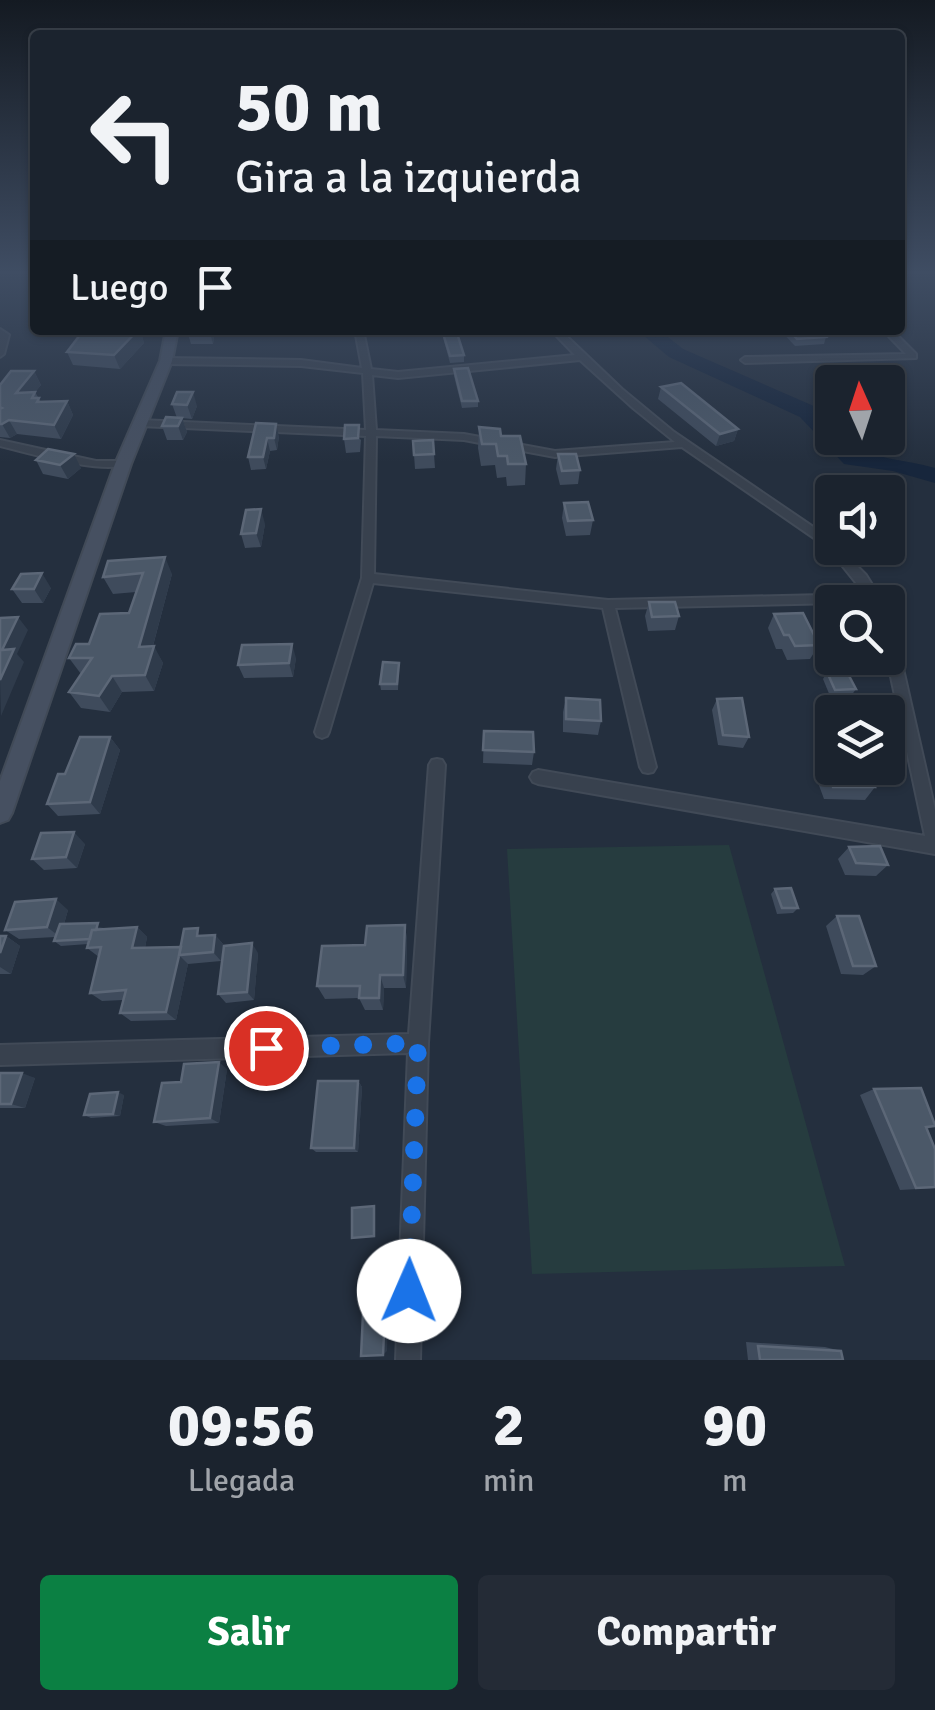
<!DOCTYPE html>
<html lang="es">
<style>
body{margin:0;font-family:Signika,sans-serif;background:#242b36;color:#f1f3f6;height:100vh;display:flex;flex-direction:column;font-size:38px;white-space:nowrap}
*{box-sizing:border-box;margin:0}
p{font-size:32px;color:#a0a4aa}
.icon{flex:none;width:55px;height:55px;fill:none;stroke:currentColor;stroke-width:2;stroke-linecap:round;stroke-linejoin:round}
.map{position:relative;height:1360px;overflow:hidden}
.panel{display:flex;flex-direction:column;background:#1b232e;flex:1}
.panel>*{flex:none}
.banner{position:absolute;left:30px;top:30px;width:875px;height:305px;border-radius:10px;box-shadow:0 2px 8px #0004,0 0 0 2px #39404a;background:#1b232e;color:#f1f3f6;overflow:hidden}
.needle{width:65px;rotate:357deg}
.fabs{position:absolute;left:815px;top:365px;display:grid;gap:20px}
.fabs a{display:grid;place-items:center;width:90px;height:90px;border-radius:10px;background:#1b232e;box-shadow:0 2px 8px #0004,0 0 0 2px #39404a;font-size:50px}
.pin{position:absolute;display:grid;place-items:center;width:85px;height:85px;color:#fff;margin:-42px;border:5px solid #fff;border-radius:50%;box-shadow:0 2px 10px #0007}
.me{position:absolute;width:110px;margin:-55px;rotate:1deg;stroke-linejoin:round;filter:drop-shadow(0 0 8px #0008)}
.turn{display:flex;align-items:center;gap:35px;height:210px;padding:0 40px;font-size:45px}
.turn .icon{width:130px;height:130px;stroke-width:2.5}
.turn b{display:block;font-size:70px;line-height:85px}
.then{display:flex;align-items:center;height:95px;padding:0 40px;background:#0003;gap:20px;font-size:38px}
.eta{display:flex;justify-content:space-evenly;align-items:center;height:170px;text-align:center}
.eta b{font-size:60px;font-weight:800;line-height:70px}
.primary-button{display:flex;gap:20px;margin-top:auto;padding:20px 40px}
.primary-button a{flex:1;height:115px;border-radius:10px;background:#0b8043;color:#fff;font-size:40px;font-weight:800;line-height:115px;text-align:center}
.primary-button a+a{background:#242b36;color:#f1f3f6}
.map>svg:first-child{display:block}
.green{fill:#263c3f}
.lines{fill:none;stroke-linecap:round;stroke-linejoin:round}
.river{fill:#17263c;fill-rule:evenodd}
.street-casing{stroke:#414a57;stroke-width:4}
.secondary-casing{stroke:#414a57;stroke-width:4}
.street{fill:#38414e;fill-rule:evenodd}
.secondary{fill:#465061;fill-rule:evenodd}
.wall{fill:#3f4b5c}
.shaded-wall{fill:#2f3b4b}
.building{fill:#4b5868;stroke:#5c6777;stroke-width:2.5}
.route{stroke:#1a73e8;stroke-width:18;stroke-dasharray:0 32.4}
</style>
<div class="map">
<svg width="935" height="1360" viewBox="0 0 935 1360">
<rect width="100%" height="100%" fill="#242f3e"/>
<path class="green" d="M729 845 845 1266 532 1274 507 849Z"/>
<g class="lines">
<path class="river" d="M637 330H659L683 349 816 407 832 424V438H846C867 460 905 459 935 468V483L893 471 844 464 800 417 669 357Z"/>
<g class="street-casing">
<path id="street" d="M0 329 9 335 4 354 0 357Z
M355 330H363L371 369 398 372 575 355 551 330H560L622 389 674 432 822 533 832 542V548H839L866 575 883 602 615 608 656 767 653 772 648 773 643 772 640 767 603 608 373 583 329 732 327 736 322 738 317 736 315 732 362 578 366 436 140 426 135 423 140 420 366 430 363 373 301 366 166 364 162 361 166 358 301 360 362 368ZM580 360 633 408 675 442 555 451 464 434 376 430 372 375 398 378ZM376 436 464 440 555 457 682 447 814 538 837 559 865 594 608 600 374 574Z
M883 330H892L916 354V358L745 363 741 360 745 357 906 354Z
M0 440 96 461H123L128 464C102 475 30 453 0 446Z
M888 624 894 629 935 810V854L538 784 533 782 530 777 533 772 538 770 925 836 887 658Z
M437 759 442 760 445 765 428 1043 420 1360H396L408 1053 0 1065V1045L409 1034 429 765 432 760Z"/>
</g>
<g class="secondary-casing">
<path id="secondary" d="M166 330H178L172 361 131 464 12 813 8 820 0 823V781L115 464 160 361Z"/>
</g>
<use href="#street" class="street"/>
<use href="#secondary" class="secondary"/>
</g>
<path class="wall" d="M140 330 144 343 120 369 73 365 67 352 83 331Z
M215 330 213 344H191L188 334Z
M441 330H456L464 355V362L450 363Z
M780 330H820L826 337 824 344 795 346Z
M454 369 478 401V407L462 408 454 376Z
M34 371 41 385 35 392 41 402 67 401 73 415 61 439 17 434 10 438 0 437V385Z
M661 387 738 429 734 441 716 446 658 399Z
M172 404 197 406 192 419 182 418 187 432 183 440H167L162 426 177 418Z
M256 423 279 436 277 450 270 451 266 469 251 470 248 457Z
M345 425 361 440 360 452 346 453 344 439Z
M479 427 501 436 526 464 525 485 507 486 506 477 497 478 495 465 481 466 478 448Z
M433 440 435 468 415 469 413 441Z
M558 454 580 470 578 484 560 485 556 469Z
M36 460 81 468 68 479 43 474Z
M564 503 593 520 590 535 566 536 562 518Z
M265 524 261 547 245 548 241 534Z
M108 561 172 574 153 646 163 663 154 691 122 692 110 712 81 708 69 692 81 674 69 658 129 613 136 592 113 594 103 577Z
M51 588 43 603H22L12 589Z
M649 602 679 616 675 630 648 631 645 616Z
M774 614 819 645 810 659 787 660 782 649H776L768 628Z
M296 658 293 677 244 678 238 665Z
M399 663 398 690H381L380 684Z
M827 672 856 689 851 696H830L823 679Z
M566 698 601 721 598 735 563 732V712Z
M717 699 749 737 743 748 718 745 712 710Z
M484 731 534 752 532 765 483 763Z
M110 737 120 750 100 814 58 816 47 804 65 774Z
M826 767 875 787 865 800 824 799 817 780Z
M85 844 77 868 44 870 32 859Z
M849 847 888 865 876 876 845 875 838 859Z
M775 889 798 908 793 913 777 914 771 894Z
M68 910 64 924 104 928 103 929 137 927 147 937 145 948 181 947 205 936 215 935 223 944 221 961 188 964 176 1020 131 1021 120 1013 123 1000 102 1001 90 993 99 957 87 948 88 944 61 946 54 941 55 937 19 939 5 930Z
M837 916 876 966 863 975 841 974 826 926Z
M405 925 407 940 406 988H384L383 1010H365L359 998 325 999 317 986 365 945Z
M0 936H6L20 946 11 974H0Z
M258 953 254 1000 226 1003 218 994Z
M227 1069 219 1123 166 1126 154 1122 181 1082Z
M0 1073 35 1078 25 1108H0Z
M358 1081 362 1087 358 1152H316L311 1148Z
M874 1089 935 1126 927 1129 935 1149V1188L900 1190 860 1095Z
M124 1095 120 1116 91 1118 84 1115Z
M746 1342 825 1347 841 1351 843 1360H748Z"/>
<path class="shaded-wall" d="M124 330H140L144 343 120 369 114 355Z
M211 330H215L213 344 210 333Z
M34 371 41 385 24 407 16 393Z
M193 392 197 406 192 419 187 405Z
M67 401 73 415 61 439 54 425Z
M182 418 187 432 183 440 178 426Z
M9 420 17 434 10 438 2 424Z
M276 424 279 436 277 450 274 438Z
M738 429 734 441 716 446 720 434Z
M267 438 270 451 266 469 263 457Z
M74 454 81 468 68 479 60 465Z
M261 509 265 524 261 547 256 533Z
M165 557 172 574 148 664 139 647Z
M42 573 51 588 43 603 34 589Z
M18 617 28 630 17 654 24 662 1 716 0 680 2 650Z
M292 644 296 658 293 677 289 663Z
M154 646 163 663 154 691 145 675Z
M112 676 122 692 110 712 99 696Z
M110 737 120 750 100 814 90 802Z
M74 832 85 844 77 868 66 857Z
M56 899 68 910 60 937 47 927Z
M405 925 407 940 406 988 403 975Z
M137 927 147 937 143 958 132 948Z
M215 935 223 944 221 961 213 952Z
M6 936 20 946 11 974 0 967V953Z
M252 943 258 953 254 1000 247 992Z
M179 955 188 964 176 1020 166 1012Z
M380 975 384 988 383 1010 379 998Z
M219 1062 227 1069 219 1123 210 1118Z
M22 1073 35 1078 25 1108 11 1104Z
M358 1081 362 1087 358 1152 354 1148Z
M118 1092 124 1095 120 1116 113 1114Z
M389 1290 387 1351 383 1355 386 1292Z"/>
<path class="building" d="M95 330H138L114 355 67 352 83 331Z
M189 330H211L210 333 188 334Z
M442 330H456L464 355 450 356Z
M789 330H820L826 337 797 339Z
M468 368 478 401H462L454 369Z
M11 371H34L16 393 35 392 32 398H39L37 402 67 401 54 425 9 420 2 424H0V409L2 408 0 407V385Z
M681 383 738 429 720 434 661 387Z
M177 392H193L187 405 172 404Z
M166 417 182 418 178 426H162Z
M256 423 276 424 274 438H267L263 457H248Z
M345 425H359L358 438 344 439Z
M479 427 500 429 501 436H520L526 464H508L507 456H498L496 444H482Z
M433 440 434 454 414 455 413 441Z
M48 449 74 454 60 465 36 460Z
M558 454H576L580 470 562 471Z
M588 502 593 520 568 521 564 503Z
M261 509 256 533 241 534 246 510Z
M165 557 139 647 154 646 145 675 112 676 99 696 69 692 92 658H69L76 644H89L100 614 129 613 143 573 103 577 108 561Z
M42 573 34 589H12L21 574Z
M649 602H675L679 616 652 617Z
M803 613 819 645 795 646 789 635H784L774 614Z
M18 617 2 650 14 649 0 680V618Z
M292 644 289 663 238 665 242 645Z
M383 662 399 663 397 684H380Z
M827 672H847L856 689 835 690Z
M566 698 600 700 601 721 566 719Z
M742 698 749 737 723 735 717 699Z
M484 731 533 732 534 752 483 750Z
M80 737H110L90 802 47 804 58 774H65Z
M826 767 868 768 875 787H833Z
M74 832 66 857 32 859 41 833Z
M880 846 888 865 856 863 849 847Z
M791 888 798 908H782L775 889Z
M56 899 47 927 5 930 15 902Z
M837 916H859L876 966H853Z
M98 923 96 930H92L90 939 54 941 60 924Z
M405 925 403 975H380L379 998H359L360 986H317L322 946 365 945 367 926Z
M137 927 132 948 181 947 166 1012 120 1013 126 990 90 993 101 947 87 948 92 930Z
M198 928 197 936 215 935 213 952 179 955 184 929Z
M0 936H6L0 953Z
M252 943 247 992 218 994 224 946Z
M219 1062 210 1118 154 1122 162 1083 181 1082 184 1064Z
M0 1073H22L11 1104H0Z
M318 1081H358L354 1148H311Z
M921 1088 935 1125V1126L926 1127 935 1149V1187L916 1188 874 1089Z
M118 1092 113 1114 84 1115 90 1094Z
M374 1206V1236L352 1238V1208Z
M386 1292 383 1355 361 1356 364 1293Z
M758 1346 841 1351 843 1360H760Z"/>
<linearGradient id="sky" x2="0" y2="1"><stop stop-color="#141a22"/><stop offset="0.59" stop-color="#3f4d63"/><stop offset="1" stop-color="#3f4d63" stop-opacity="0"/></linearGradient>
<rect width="935" height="462" fill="url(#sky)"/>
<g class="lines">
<path class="route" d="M266 1048 418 1043 409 1291"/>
</g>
</svg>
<div class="fabs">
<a><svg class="needle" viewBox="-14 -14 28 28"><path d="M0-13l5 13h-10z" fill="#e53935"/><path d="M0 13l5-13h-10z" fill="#a0a4aa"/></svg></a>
<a><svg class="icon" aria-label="sound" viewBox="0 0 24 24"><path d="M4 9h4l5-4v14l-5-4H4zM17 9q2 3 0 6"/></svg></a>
<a><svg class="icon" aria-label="search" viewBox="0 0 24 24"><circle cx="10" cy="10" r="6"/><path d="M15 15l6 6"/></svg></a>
<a><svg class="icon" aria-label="layers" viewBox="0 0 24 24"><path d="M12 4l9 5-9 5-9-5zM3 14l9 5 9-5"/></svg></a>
</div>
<div class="pin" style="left:266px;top:1048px;background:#d93025"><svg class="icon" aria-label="arrive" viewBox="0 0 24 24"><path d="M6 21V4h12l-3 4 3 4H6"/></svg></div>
<svg class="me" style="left:409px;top:1291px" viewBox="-20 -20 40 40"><circle r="19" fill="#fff"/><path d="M0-13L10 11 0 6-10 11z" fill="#1a73e8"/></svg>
<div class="banner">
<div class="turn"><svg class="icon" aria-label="left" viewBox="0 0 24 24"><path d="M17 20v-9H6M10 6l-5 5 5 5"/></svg><div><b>50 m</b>Gira a la izquierda</div></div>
<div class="then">Luego<svg class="icon" aria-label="arrive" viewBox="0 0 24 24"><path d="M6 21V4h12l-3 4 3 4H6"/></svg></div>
</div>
</div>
<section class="panel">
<div class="eta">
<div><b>09:56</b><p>Llegada</p></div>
<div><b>2</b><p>min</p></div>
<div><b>90</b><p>m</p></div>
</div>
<div class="primary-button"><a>Salir</a><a>Compartir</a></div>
</section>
